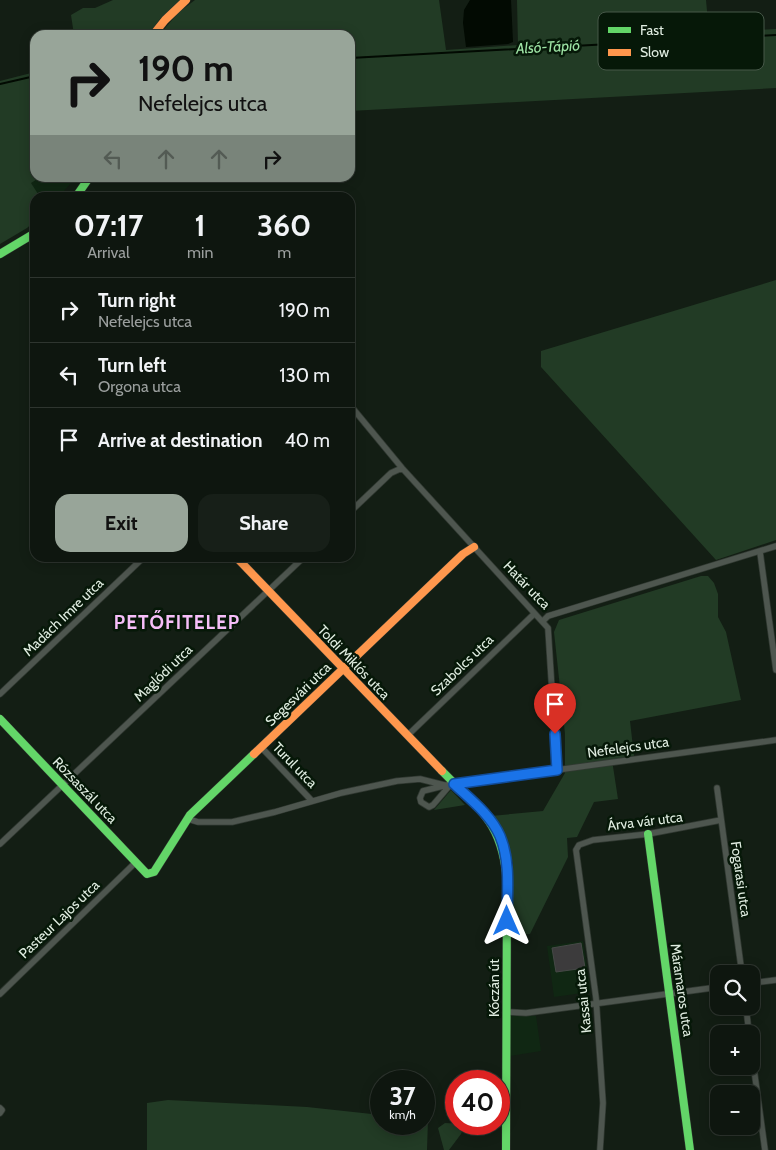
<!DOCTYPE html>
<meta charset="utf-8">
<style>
body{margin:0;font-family:Cabin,sans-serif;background:#171f18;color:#f1f3f6;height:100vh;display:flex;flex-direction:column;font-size:19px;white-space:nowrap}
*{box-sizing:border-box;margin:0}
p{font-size:16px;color:#9b9f9e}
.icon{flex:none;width:28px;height:28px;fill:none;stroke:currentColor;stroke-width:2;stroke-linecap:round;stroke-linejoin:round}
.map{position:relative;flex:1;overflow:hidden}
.details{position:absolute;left:30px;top:192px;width:325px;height:370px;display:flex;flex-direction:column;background:#0e160f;border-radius:15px;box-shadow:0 2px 12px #0003,0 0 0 1px #2e352f}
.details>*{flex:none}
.hud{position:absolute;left:30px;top:30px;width:325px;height:152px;border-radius:15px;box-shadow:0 2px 12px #0003,0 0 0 1px #2e352f;background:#98a599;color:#111;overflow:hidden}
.tools{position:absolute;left:710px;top:965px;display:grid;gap:10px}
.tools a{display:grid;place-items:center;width:50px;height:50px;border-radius:10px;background:#0e160f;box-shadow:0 2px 12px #0003,0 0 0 1px #2e352f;font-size:25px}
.speed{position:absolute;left:370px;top:1070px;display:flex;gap:10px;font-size:25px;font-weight:700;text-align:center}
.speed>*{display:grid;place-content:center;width:65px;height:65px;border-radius:50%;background:#0e160f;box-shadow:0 2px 12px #0003,0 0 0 1px #2e352f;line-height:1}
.speed small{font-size:12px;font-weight:400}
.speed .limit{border:8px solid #d22;background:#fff;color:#111}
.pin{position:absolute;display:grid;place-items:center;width:42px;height:42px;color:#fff;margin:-51px -21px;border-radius:50% 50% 50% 0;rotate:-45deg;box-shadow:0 0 5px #0007}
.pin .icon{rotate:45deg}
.me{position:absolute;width:55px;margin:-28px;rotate:0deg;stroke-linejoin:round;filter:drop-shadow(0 0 4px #0008)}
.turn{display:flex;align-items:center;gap:18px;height:105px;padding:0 25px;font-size:22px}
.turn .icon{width:65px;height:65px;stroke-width:2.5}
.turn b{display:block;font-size:35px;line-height:42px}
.lanes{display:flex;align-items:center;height:48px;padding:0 25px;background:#0003;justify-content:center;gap:25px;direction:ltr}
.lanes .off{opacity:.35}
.eta{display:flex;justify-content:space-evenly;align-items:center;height:85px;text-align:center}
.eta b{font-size:30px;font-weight:700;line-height:35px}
.primary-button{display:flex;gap:10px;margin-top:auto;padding:10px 25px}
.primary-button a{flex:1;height:58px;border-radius:15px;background:#98a599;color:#111;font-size:20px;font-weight:700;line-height:58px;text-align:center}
.primary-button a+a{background:#171f18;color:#f1f3f6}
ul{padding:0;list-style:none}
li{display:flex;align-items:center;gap:15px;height:65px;padding:0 25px;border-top:1px solid #2e352f}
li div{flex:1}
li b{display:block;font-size:19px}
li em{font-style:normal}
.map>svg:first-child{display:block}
.built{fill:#102713}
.green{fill:#223b25}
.water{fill:#020a02}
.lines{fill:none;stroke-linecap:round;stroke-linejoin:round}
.stream{stroke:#020a02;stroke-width:2}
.building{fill:#3c3b3c;stroke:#464947}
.street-casing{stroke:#313932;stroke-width:7}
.fast-casing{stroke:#313932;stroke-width:9}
.slow-casing{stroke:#313932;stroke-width:9}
.street{stroke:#4e564f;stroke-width:5.5}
.fast{stroke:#63d668;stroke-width:8}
.slow{stroke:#ff974d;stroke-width:8}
.route-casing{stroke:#114b97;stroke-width:12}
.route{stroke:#1a73e8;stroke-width:9}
.labels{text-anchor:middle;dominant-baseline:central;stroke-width:5;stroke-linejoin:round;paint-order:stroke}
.street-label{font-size:14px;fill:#e0ede1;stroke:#061808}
.water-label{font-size:15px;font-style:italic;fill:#9ee4a5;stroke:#061808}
.district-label{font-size:19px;font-weight:bold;letter-spacing:1px;fill:#f6bef9;stroke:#061808}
.key{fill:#061808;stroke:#475849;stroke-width:1}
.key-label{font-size:14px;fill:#e0ede1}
</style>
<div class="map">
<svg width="776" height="1150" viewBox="0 0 776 1150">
<rect width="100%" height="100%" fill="#131e14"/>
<path class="built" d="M39 178H75L59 197H40L30 183Z
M583 941 590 989 589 992 554 997 547 946Z
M510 1015 536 1016 541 1051 510 1056Z"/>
<path class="green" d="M113 0H180L160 19 148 35H74L71 15 83 8H95Z
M195 0H439L446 50 518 45 517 0H706L709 33 776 29V88L350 111V35H159L179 12Z
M35 72V138L31 143 35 150V178H39L31 183 40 197 35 198V221L27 228 0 244V81Z
M776 280V540L716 560 541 367V351Z
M701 576H708L714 583 718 594V617L726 632 741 700 630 721 634 756 612 760 618 799 594 802 577 837 567 838 568 857 530 934 512 936 513 863 503 833 491 816 543 811 565 773V734L554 632 559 620Z
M451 790 465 805 434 810Z
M168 1100 307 1107 381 1115V1124H424V1120H428L427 1150H147V1103Z
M445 1123 465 1124 461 1134 449 1150H444L438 1128Z"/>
<path class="water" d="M470 0H511L513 42 508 44 466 47 463 23 464 10Z"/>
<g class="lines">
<path class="stream" d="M350 58 776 35
M0 84 35 76"/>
</g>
<path class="building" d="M581 943 585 968 556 972 552 948Z"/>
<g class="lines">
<g class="street-casing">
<path id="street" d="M350 405 402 468 548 628 557 770
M350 512 391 473 402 468
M760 552 776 670
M543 621 548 616 776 546
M0 694 143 558
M408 735 534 614
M261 747 312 801
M451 784 433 805 429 807 421 802 420 798 423 791Z
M454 784 776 740
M717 788 742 974
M188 819 198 822H232L275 812 341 793 397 781 420 779 444 785
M0 844 303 558
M751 983 776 980
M0 994 136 862
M746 1006 749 1034
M506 1012 526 1013 719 987
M751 1047 765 1150
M0 1108 2 1110 0 1113
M600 1150 603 1103 596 998 576 850 579 845 593 840 648 834 721 820"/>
</g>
<g class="fast-casing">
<path id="fast" d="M75 198 89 178
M0 254 35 233
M0 719 147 874 154 872 190 815 254 754
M442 771C481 811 503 823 507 883L506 1150
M648 834 690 1150"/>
</g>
<g class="slow-casing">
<path id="slow" d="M153 35 165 20 186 0
M237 558 442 771
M254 754 463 554 474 547"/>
</g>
<use href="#street" class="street"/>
<use href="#fast" class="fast"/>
<use href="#slow" class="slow"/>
</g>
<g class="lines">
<g class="route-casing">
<path id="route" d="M507 921C507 894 511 862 500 836 491 815 470 799 454 784L557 770 555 734"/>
</g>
<use href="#route" class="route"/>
</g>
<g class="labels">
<g class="street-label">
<text transform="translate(527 585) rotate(46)">Határ utca</text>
<text transform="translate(63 617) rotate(-44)">Madách Imre utca</text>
<text transform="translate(354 662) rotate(46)">Toldi Miklós utca</text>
<text transform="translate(462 665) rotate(-44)">Szabolcs utca</text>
<text transform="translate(163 673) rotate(-44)">Maglódi utca</text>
<text transform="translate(298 694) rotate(-44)">Segesvári utca</text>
<text transform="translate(628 747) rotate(-8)">Nefelejcs utca</text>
<text transform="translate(295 765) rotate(46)">Turul utca</text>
<text transform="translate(85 790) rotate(46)">Rózsaszál utca</text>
<text transform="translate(645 821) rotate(-7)">Árva vár utca</text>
<text transform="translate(741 879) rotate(82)">Fogarasi utca</text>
<text transform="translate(59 919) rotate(-44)">Pasteur Lajos utca</text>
<text transform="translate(494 988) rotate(-90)">Kóczán út</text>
<text transform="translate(682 990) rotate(82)">Máramaros utca</text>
<text transform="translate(583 1001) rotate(-96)">Kassai utca</text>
</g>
<g class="water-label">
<text transform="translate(548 47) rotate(-3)">Alsó-Tápió</text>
</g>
<g class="district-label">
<text x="177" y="622">PETŐFITELEP</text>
</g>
</g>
<rect x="598" y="12" width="166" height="58" rx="8" class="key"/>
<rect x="608" y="27" width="23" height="6" fill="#63d668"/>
<rect x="608" y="49" width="23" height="7" fill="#ff974d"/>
<g class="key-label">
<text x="640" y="35">Fast</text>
<text x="640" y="57">Slow</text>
</g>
</svg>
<div class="tools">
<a><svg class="icon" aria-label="search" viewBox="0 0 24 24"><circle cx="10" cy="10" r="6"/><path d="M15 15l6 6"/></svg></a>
<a>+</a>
<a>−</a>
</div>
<div class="speed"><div>37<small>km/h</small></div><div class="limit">40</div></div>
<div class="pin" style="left:555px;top:734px;background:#d93025"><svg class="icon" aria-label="arrive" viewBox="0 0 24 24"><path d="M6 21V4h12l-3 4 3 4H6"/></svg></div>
<svg class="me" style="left:507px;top:921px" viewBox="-20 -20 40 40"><path d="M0-17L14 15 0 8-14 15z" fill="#1a73e8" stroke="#fff" stroke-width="4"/></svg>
<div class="hud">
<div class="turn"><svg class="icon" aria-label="right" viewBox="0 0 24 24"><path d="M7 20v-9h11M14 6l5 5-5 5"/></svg><div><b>190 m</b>Nefelejcs utca</div></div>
<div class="lanes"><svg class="icon off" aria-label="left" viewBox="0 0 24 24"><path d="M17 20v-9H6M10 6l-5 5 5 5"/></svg><svg class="icon off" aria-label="ahead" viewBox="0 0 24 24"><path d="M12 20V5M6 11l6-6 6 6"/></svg><svg class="icon off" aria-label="ahead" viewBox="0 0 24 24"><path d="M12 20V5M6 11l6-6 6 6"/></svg><svg class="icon" aria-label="right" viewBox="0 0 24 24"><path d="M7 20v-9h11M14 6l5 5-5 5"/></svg></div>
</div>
<section class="details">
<div class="eta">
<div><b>07:17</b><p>Arrival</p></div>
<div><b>1</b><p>min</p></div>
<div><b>360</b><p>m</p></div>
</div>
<ul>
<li><svg class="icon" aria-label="right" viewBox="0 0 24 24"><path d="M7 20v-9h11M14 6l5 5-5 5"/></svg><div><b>Turn right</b><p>Nefelejcs utca</p></div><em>190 m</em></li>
<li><svg class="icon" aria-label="left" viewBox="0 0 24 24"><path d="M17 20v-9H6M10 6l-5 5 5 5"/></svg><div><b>Turn left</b><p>Orgona utca</p></div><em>130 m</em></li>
<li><svg class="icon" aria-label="arrive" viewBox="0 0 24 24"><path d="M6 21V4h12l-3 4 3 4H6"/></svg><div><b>Arrive at destination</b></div><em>40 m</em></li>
</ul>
<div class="primary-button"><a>Exit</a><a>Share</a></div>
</section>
</div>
